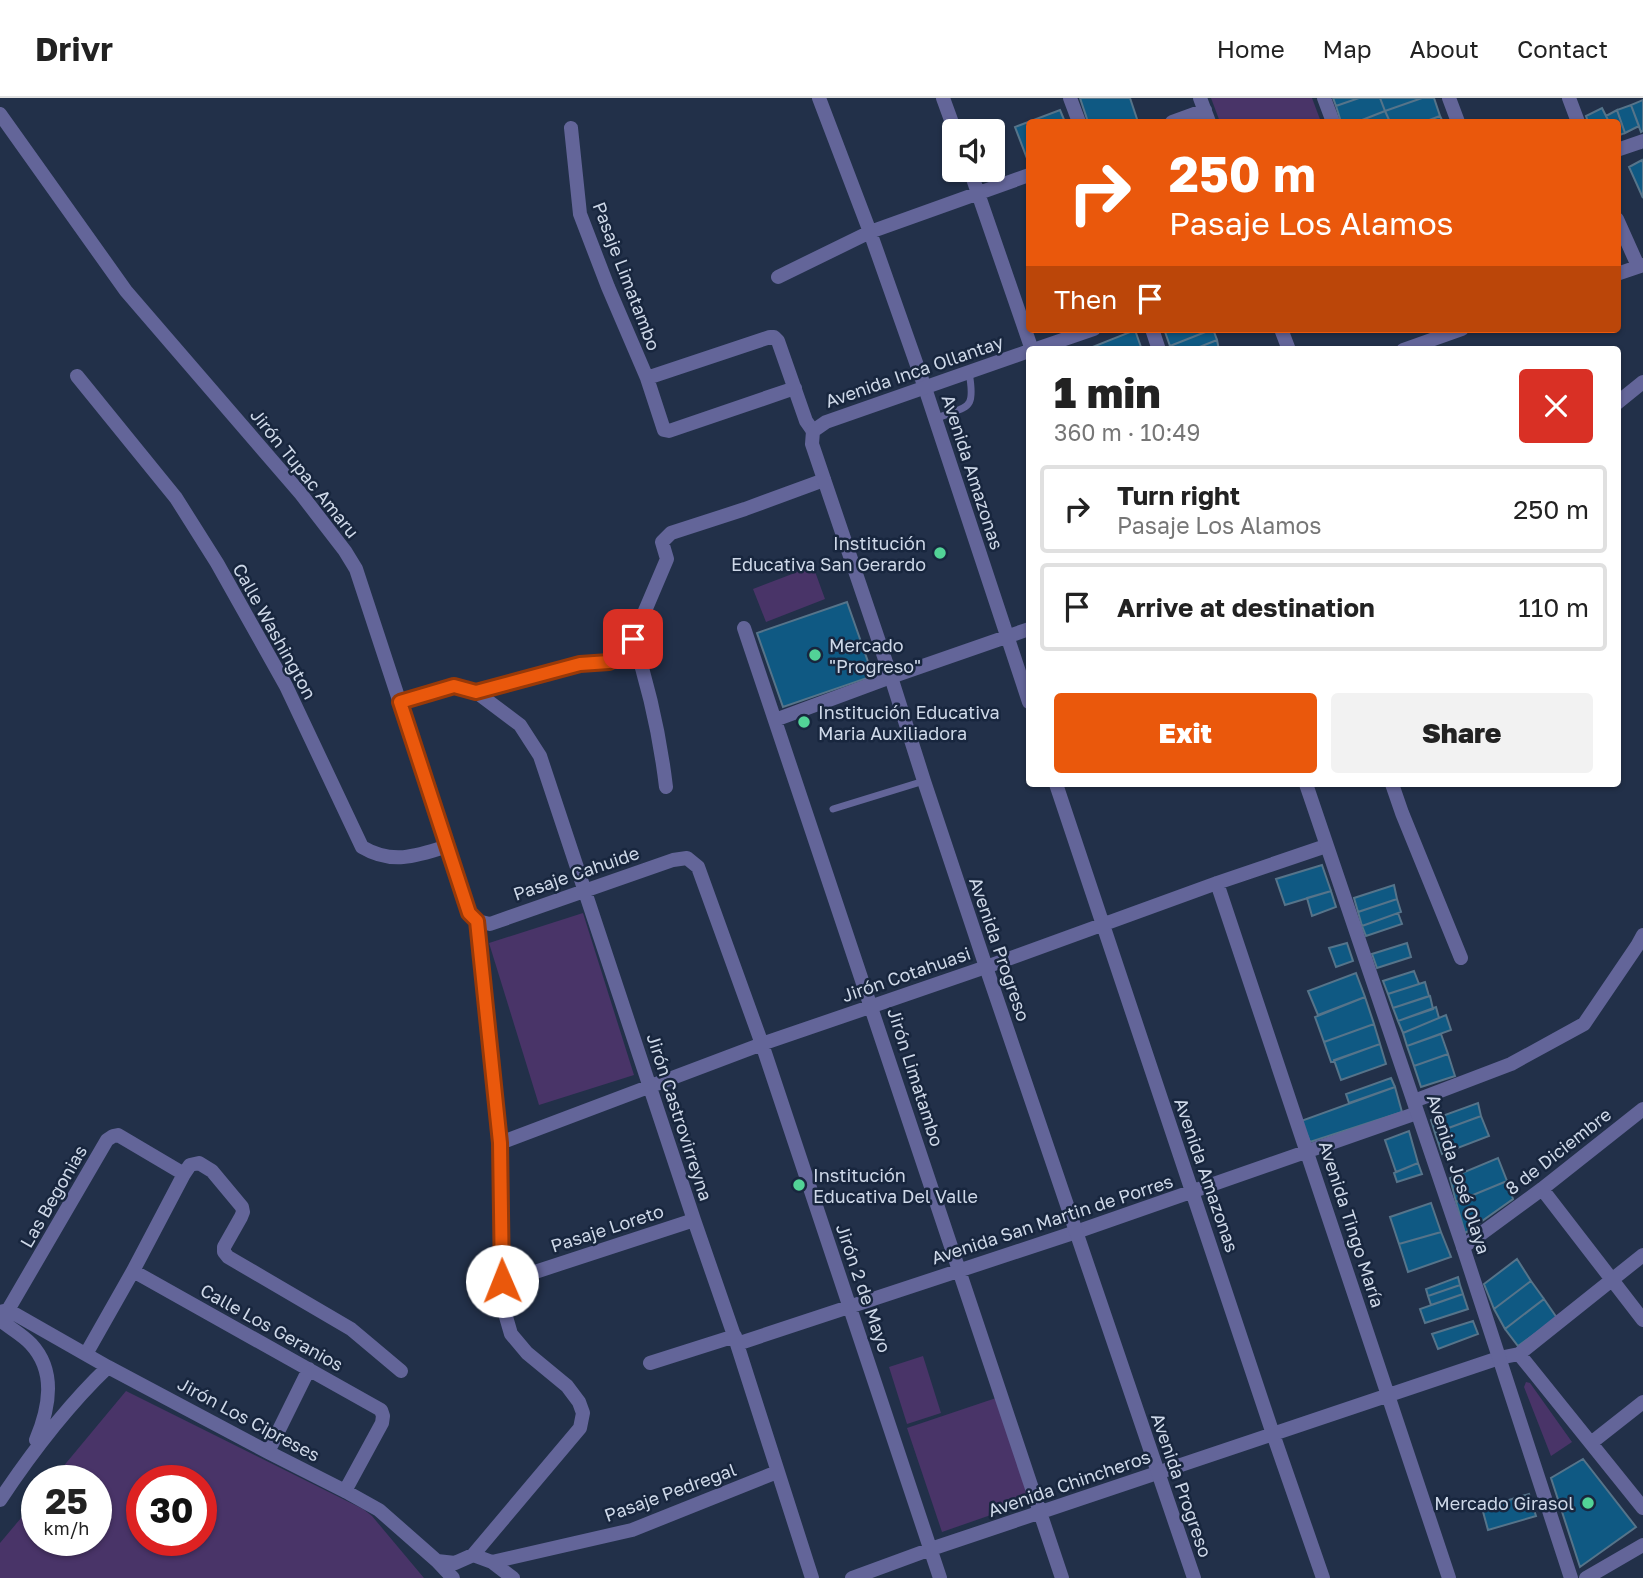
<!DOCTYPE html>
<meta charset="utf-8">
<style>
body{margin:0;font-family:"Golos Text",sans-serif;background:#f2f2f2;color:#222;height:100vh;display:flex;flex-direction:column;font-size:26px;white-space:nowrap}
*{box-sizing:border-box;margin:0}
p{font-size:23px;color:#767676}
.icon{flex:none;width:38px;height:38px;fill:none;stroke:currentColor;stroke-width:2;stroke-linecap:round;stroke-linejoin:round}
.map{position:relative;flex:1;overflow:hidden}
.panel{position:absolute;left:1026px;top:248px;width:595px;height:441px;display:flex;flex-direction:column;background:#fff;border-radius:7px;box-shadow:0 2px 5px #0004}
.panel>*{flex:none}
.guide{position:absolute;left:1026px;top:21px;width:595px;height:214px;border-radius:7px;box-shadow:0 2px 5px #0004;background:#ea580c;color:#fff;overflow:hidden}
.buttons{position:absolute;left:942px;top:21px;display:grid;gap:14px}
.buttons a{display:grid;place-items:center;width:63px;height:63px;border-radius:7px;background:#fff;box-shadow:0 2px 5px #0004;font-size:35px}
.speed{position:absolute;left:21px;top:1367px;display:flex;gap:14px;font-size:35px;font-weight:700;text-align:center}
.speed>*{display:grid;place-content:center;width:91px;height:91px;border-radius:50%;background:#fff;box-shadow:0 2px 5px #0004;line-height:1}
.speed small{font-size:18px;font-weight:400}
.speed .limit{border:10px solid #d22;background:#fff;color:#111}
.pin{position:absolute;display:grid;place-items:center;width:60px;height:60px;color:#fff;margin:-30px;border-radius:14px;box-shadow:0 4px 10px #0006}
.me{position:absolute;width:77px;margin:-38px;rotate:359deg;stroke-linejoin:round;filter:drop-shadow(0 0 5px #0008)}
.turn{display:flex;align-items:center;gap:24px;height:147px;padding:0 28px;font-size:32px}
.turn .icon{width:91px;height:91px;stroke-width:2.5}
.turn b{display:block;font-size:49px;line-height:60px}
.then{display:flex;align-items:center;height:66px;padding:0 28px;background:#0003;gap:14px;font-size:26px}
.round{display:grid;place-items:center;flex:none;width:74px;height:74px;border-radius:7px;background:#f2f2f2}
.headline{display:flex;align-items:center;justify-content:space-between;height:119px;padding:0 28px}
h1{font-size:42px;font-weight:800;line-height:52px}
.primary-button{display:flex;gap:14px;margin-top:auto;padding:14px 28px}
.primary-button a{flex:1;height:80px;border-radius:7px;background:#ea580c;color:#fff;font-size:28px;font-weight:800;line-height:80px;text-align:center}
.primary-button a+a{background:#f2f2f2;color:#222}
ul{padding:0;list-style:none}
li{display:flex;align-items:center;gap:21px;height:88px;margin:0 14px 10px;padding:0 14px;border:4px solid #e0e0e0;border-radius:7px}
li div{flex:1}
li b{display:block;font-size:26px}
li em{font-style:normal}
header{display:flex;align-items:center;gap:42px;box-sizing:border-box;height:98px;padding:0 35px;background:#fff;border-bottom:2px solid #e0e0e0}
header strong{font-size:33px}
nav{display:flex;gap:38px;margin-inline-start:auto;font-size:24px}
.map>svg:first-child{display:block}
.green{fill:#493468;fill-rule:evenodd}
.building{fill:#0f5983;stroke:#56748a;stroke-width:2}
.lines{fill:none;stroke-linecap:round;stroke-linejoin:round}
.service{stroke:#636599;stroke-width:7}
.minor{stroke:#636599;stroke-width:14}
.tertiary{stroke:#636599;stroke-width:14}
.route-casing{stroke:#983908;stroke-width:18}
.route{stroke:#ea580c;stroke-width:12}
.poi-dot{fill:#52d397;stroke:#18263e;stroke-width:2.5}
.labels{text-anchor:middle;dominant-baseline:central;stroke-width:5;stroke-linejoin:round;paint-order:stroke}
.street-label{font-size:18px;fill:#ced8e8;stroke:#18263e}
.poi-label{font-size:18px;fill:#ced8e8;stroke:#18263e;text-anchor:start}
</style>
<header>
<strong>Drivr</strong>
<nav><a>Home</a><a>Map</a><a>About</a><a>Contact</a></nav>
</header>
<div class="map">
<svg width="1643" height="1480" viewBox="0 0 1643 1480">
<rect width="100%" height="100%" fill="#223049"/>
<path class="green" d="M1211 0H1312L1321 24H1220Z
M813 468 825 501 766 524 753 491Z
M583 815 634 977 539 1007 489 845Z
M923 1258 941 1315 907 1326 889 1269Z
M1526 1284 1530 1285 1572 1344 1551 1358 1524 1289Z
M126 1293 363 1411 372 1418 424 1480H0V1445L37 1401V1442H96V1382H52ZM142 1382H201V1442H142Z
M999 1299 1034 1402 942 1434 907 1330Z"/>
<path class="building" d="M1080 0H1130L1138 24H1088Z
M1333 0H1359L1336 8Z
M1359 0H1380L1385 13 1357 24H1341L1336 8Z
M1380 0H1422L1385 13Z
M1422 0H1434L1440 18 1424 24H1390L1385 13Z
M1643 2V33L1641 34 1631 7Z
M1631 7 1639 28 1625 35 1617 12Z
M1602 10 1609 24H1588L1586 18Z
M1060 12 1065 24H1029V63H1028L1015 29Z
M1617 12 1625 35 1617 38V24H1609L1606 18Z
M1385 13 1390 24H1357Z
M1440 18 1443 24H1424Z
M1642 62 1643 65V100L1629 69Z
M1164 231H1213L1170 248Z
M1213 231 1217 242 1192 252H1172L1170 248Z
M1135 232 1142 252H1091L1090 250Z
M1217 242 1219 252H1192Z
M847 504 873 578 783 609 757 535Z
M1322 767 1331 793 1285 807 1276 781Z
M1394 787 1397 801 1358 814 1354 800Z
M1331 793 1336 809 1312 818 1307 800Z
M1397 801 1401 814 1362 828 1358 814Z
M1398 815 1402 826 1366 838 1362 828Z
M1347 845 1353 863 1336 869 1329 850Z
M1407 845 1411 859 1377 870 1372 856Z
M1414 873 1419 886 1388 896 1383 883Z
M1356 875 1365 899 1318 917 1308 893Z
M1425 884 1429 898 1393 910 1388 896Z
M1430 898 1433 911 1398 923 1393 910Z
M1365 899 1374 926 1324 944 1315 919Z
M1436 909 1439 920 1403 935 1398 923Z
M1446 917 1451 932 1407 948 1403 935Z
M1374 926 1380 946 1331 964 1324 944Z
M1441 936 1448 956 1414 968 1407 948Z
M1380 946 1386 966 1341 982 1334 962Z
M1448 956 1455 978 1421 989 1414 968Z
M1391 980 1395 989 1349 1005 1346 996Z
M1395 989 1402 1014 1310 1044 1301 1023Z
M1478 1005 1481 1018 1435 1035 1431 1022Z
M1481 1018 1489 1038 1442 1056 1435 1035Z
M1409 1033 1418 1065 1396 1074 1385 1042Z
M1498 1060 1507 1083 1456 1104 1450 1080Z
M1418 1065 1422 1076 1397 1084 1394 1075Z
M1507 1083 1513 1101 1465 1135 1456 1104Z
M1431 1105 1441 1134 1399 1146 1390 1119Z
M1441 1134 1451 1159 1408 1174 1399 1146Z
M1517 1161 1531 1183 1494 1211 1484 1186Z
M1458 1179 1460 1187 1428 1198 1426 1191Z
M1531 1183 1544 1201 1505 1231 1494 1211Z
M1460 1187 1463 1196 1431 1207 1428 1198Z
M1463 1196 1468 1211 1425 1225 1420 1211Z
M1544 1201 1557 1220 1518 1248 1505 1231Z
M1473 1223 1478 1236 1438 1251 1432 1236Z
M1583 1361 1636 1429 1580 1469 1551 1380Z
M1529 1396 1536 1418 1488 1432 1482 1410Z"/>
<g class="lines">
<path class="service" d="M935 321C968 307 976 314 969 274
M833 711 924 683"/>
<path class="minor" d="M819 0 870 134 925 290 1029 604
M943 0 955 33
M1070 0 1079 24
M1200 0 1209 24
M1324 0 1333 24
M1449 0 1458 24
M1569 0 1578 24
M0 16 126 193 301 396 345 453 356 471 469 815 477 823 500 1045 502 1205 511 1236 527 1255 567 1288 579 1304 583 1315 580 1330 473 1457 455 1465 437 1463 379 1412 345 1393 268 1354 108 1269 8 1212 0 1214
M1172 24 1205 12
M571 30 580 116 608 189 647 280 664 332 669 333 795 290
M970 72 1032 252
M1617 121 1638 168
M1617 176 1643 167
M778 179 870 134 1029 77
M1281 231 1289 252
M1403 252 1462 231
M77 278 176 400 217 465 286 588 362 749C392 767 417 758 448 748
M647 280 770 239H774L778 243 806 323 813 333
M1617 305 1643 284
M744 530 1062 1480
M633 541C649 589 660 639 666 689
M476 594 520 627 540 658 694 1122 737 1246 812 1480
M400 604 454 588 476 594 580 566 609 563 622 555 633 541 667 461 662 444 671 435 745 411 824 382
M775 622 891 579 1029 531
M1056 686 1273 1336 1323 1480
M1392 686 1402 715 1461 860
M1217 785 1449 1480
M477 823 490 826 673 762 687 760 698 769 762 946 940 1480
M1414 1003 1511 966 1584 926 1637 848 1643 837
M500 1045 762 946 986 869 1217 785 1326 748
M1542 1091 1643 1222
M1463 1149 1542 1091 1643 1011
M133 1173 381 1312 383 1318 382 1325 345 1393
M532 1175 694 1122
M8 1212 107 1042 113 1038 118 1037 184 1076
M0 1222C10 1230 23 1237 31 1246 57 1274 49 1311 36 1342
M737 1246 1076 1134 1417 1015
M86 1256 133 1173 184 1076 190 1067 199 1065 212 1073 242 1109 243 1114 241 1119 224 1149V1154L228 1159 351 1231 401 1273
M1519 1256 1643 1410
M650 1265 735 1238
M1591 1345 1643 1304
M268 1354 309 1271
M0 1402C32 1354 66 1309 108 1269
M473 1457 492 1464 513 1480
M437 1463 453 1480
M492 1464 632 1432 777 1374
M852 1480 931 1451 1499 1260 1519 1256 1643 1157
M1586 1480 1643 1447"/>
<path class="tertiary" d="M1617 52 1643 43
M1152 231 1159 252
M1033 252 1094 231
M1029 253 826 324 813 333 812 346 891 579 924 683 986 869 1194 1480
M1306 686 1463 1149 1571 1480"/>
</g>
<g class="lines">
<g class="route-casing">
<path id="route" d="M502 1183 500 1045 477 823 469 815 400 604 454 588 476 594 580 566 609 564 622 555 633 541"/>
</g>
<use href="#route" class="route"/>
</g>
<g class="poi-dot">
<circle cx="940" cy="455" r="7"/>
<circle cx="815" cy="557" r="7"/>
<circle cx="804" cy="624" r="7"/>
<circle cx="799" cy="1087" r="7"/>
<circle cx="1588" cy="1405" r="7"/>
</g>
<g class="labels">
<g class="street-label">
<text transform="translate(627 178) rotate(69)">Pasaje Limatambo</text>
<text transform="translate(914 273) rotate(-19)">Avenida Inca Ollantay</text>
<text transform="translate(973 374) rotate(72)">Avenida Amazonas</text>
<text transform="translate(305 375) rotate(51)">Jirón Tupac Amaru</text>
<text transform="translate(275 533) rotate(61)">Calle Washington</text>
<text transform="translate(576 775) rotate(-19)">Pasaje Cahuide</text>
<text transform="translate(1000 851) rotate(71)">Avenida Progreso</text>
<text transform="translate(906 876) rotate(-19)">Jirón Cotahuasi</text>
<text transform="translate(916 979) rotate(72)">Jirón Limatambo</text>
<text transform="translate(680 1019) rotate(72)">Jirón Castrovirreyna</text>
<text transform="translate(1558 1053) rotate(-38)">8 de Diciembre</text>
<text transform="translate(1459 1076) rotate(72)">Avenida José Olaya</text>
<text transform="translate(1207 1077) rotate(71)">Avenida Amazonas</text>
<text transform="translate(53 1098) rotate(-60)">Las Begonias</text>
<text transform="translate(1052 1121) rotate(-18)">Avenida San Martin de Porres</text>
<text transform="translate(1352 1126) rotate(72)">Avenida Tingo María</text>
<text transform="translate(607 1130) rotate(-18)">Pasaje Loreto</text>
<text transform="translate(864 1190) rotate(71)">Jirón 2 de Mayo</text>
<text transform="translate(272 1229) rotate(29)">Calle Los Geranios</text>
<text transform="translate(249 1321) rotate(28)">Jirón Los Cipreses</text>
<text transform="translate(1069 1385) rotate(-19)">Avenida Chincheros</text>
<text transform="translate(1182 1387) rotate(71)">Avenida Progreso</text>
<text transform="translate(670 1394) rotate(-20)">Pasaje Pedregal</text>
</g>
<g class="poi-label">
<text x="926" y="445" text-anchor="end">Institución<tspan x="926" dy="21">Educativa San Gerardo</tspan></text>
<text x="829" y="547">Mercado<tspan x="829" dy="21">"Progreso"</tspan></text>
<text x="818" y="614">Institución Educativa<tspan x="818" dy="21">Maria Auxiliadora</tspan></text>
<text x="813" y="1077">Institución<tspan x="813" dy="21">Educativa Del Valle</tspan></text>
<text x="1574" y="1405" text-anchor="end">Mercado Girasol</text>
</g>
</g>
</svg>
<div class="buttons">
<a><svg class="icon" aria-label="sound" viewBox="0 0 24 24"><path d="M4 9h4l5-4v14l-5-4H4zM17 9q2 3 0 6"/></svg></a>
</div>
<div class="speed"><div>25<small>km/h</small></div><div class="limit">30</div></div>
<div class="pin" style="left:633px;top:541px;background:#d93025"><svg class="icon" aria-label="arrive" viewBox="0 0 24 24"><path d="M6 21V4h12l-3 4 3 4H6"/></svg></div>
<svg class="me" style="left:502px;top:1183px" viewBox="-20 -20 40 40"><circle r="19" fill="#fff"/><path d="M0-13L10 11 0 6-10 11z" fill="#ea580c"/></svg>
<div class="guide">
<div class="turn"><svg class="icon" aria-label="right" viewBox="0 0 24 24"><path d="M7 20v-9h11M14 6l5 5-5 5"/></svg><div><b>250 m</b>Pasaje Los Alamos</div></div>
<div class="then">Then<svg class="icon" aria-label="arrive" viewBox="0 0 24 24"><path d="M6 21V4h12l-3 4 3 4H6"/></svg></div>
</div>
<section class="panel">
<div class="headline"><div><h1>1 min</h1><p>360 m · 10:49</p></div><a class="round" style="background:#d93025;color:#fff"><svg class="icon" aria-label="close" viewBox="0 0 24 24"><path d="M6 6l12 12M18 6L6 18"/></svg></a></div>
<ul>
<li><svg class="icon" aria-label="right" viewBox="0 0 24 24"><path d="M7 20v-9h11M14 6l5 5-5 5"/></svg><div><b>Turn right</b><p>Pasaje Los Alamos</p></div><em>250 m</em></li>
<li><svg class="icon" aria-label="arrive" viewBox="0 0 24 24"><path d="M6 21V4h12l-3 4 3 4H6"/></svg><div><b>Arrive at destination</b></div><em>110 m</em></li>
</ul>
<div class="primary-button"><a>Exit</a><a>Share</a></div>
</section>
</div>
